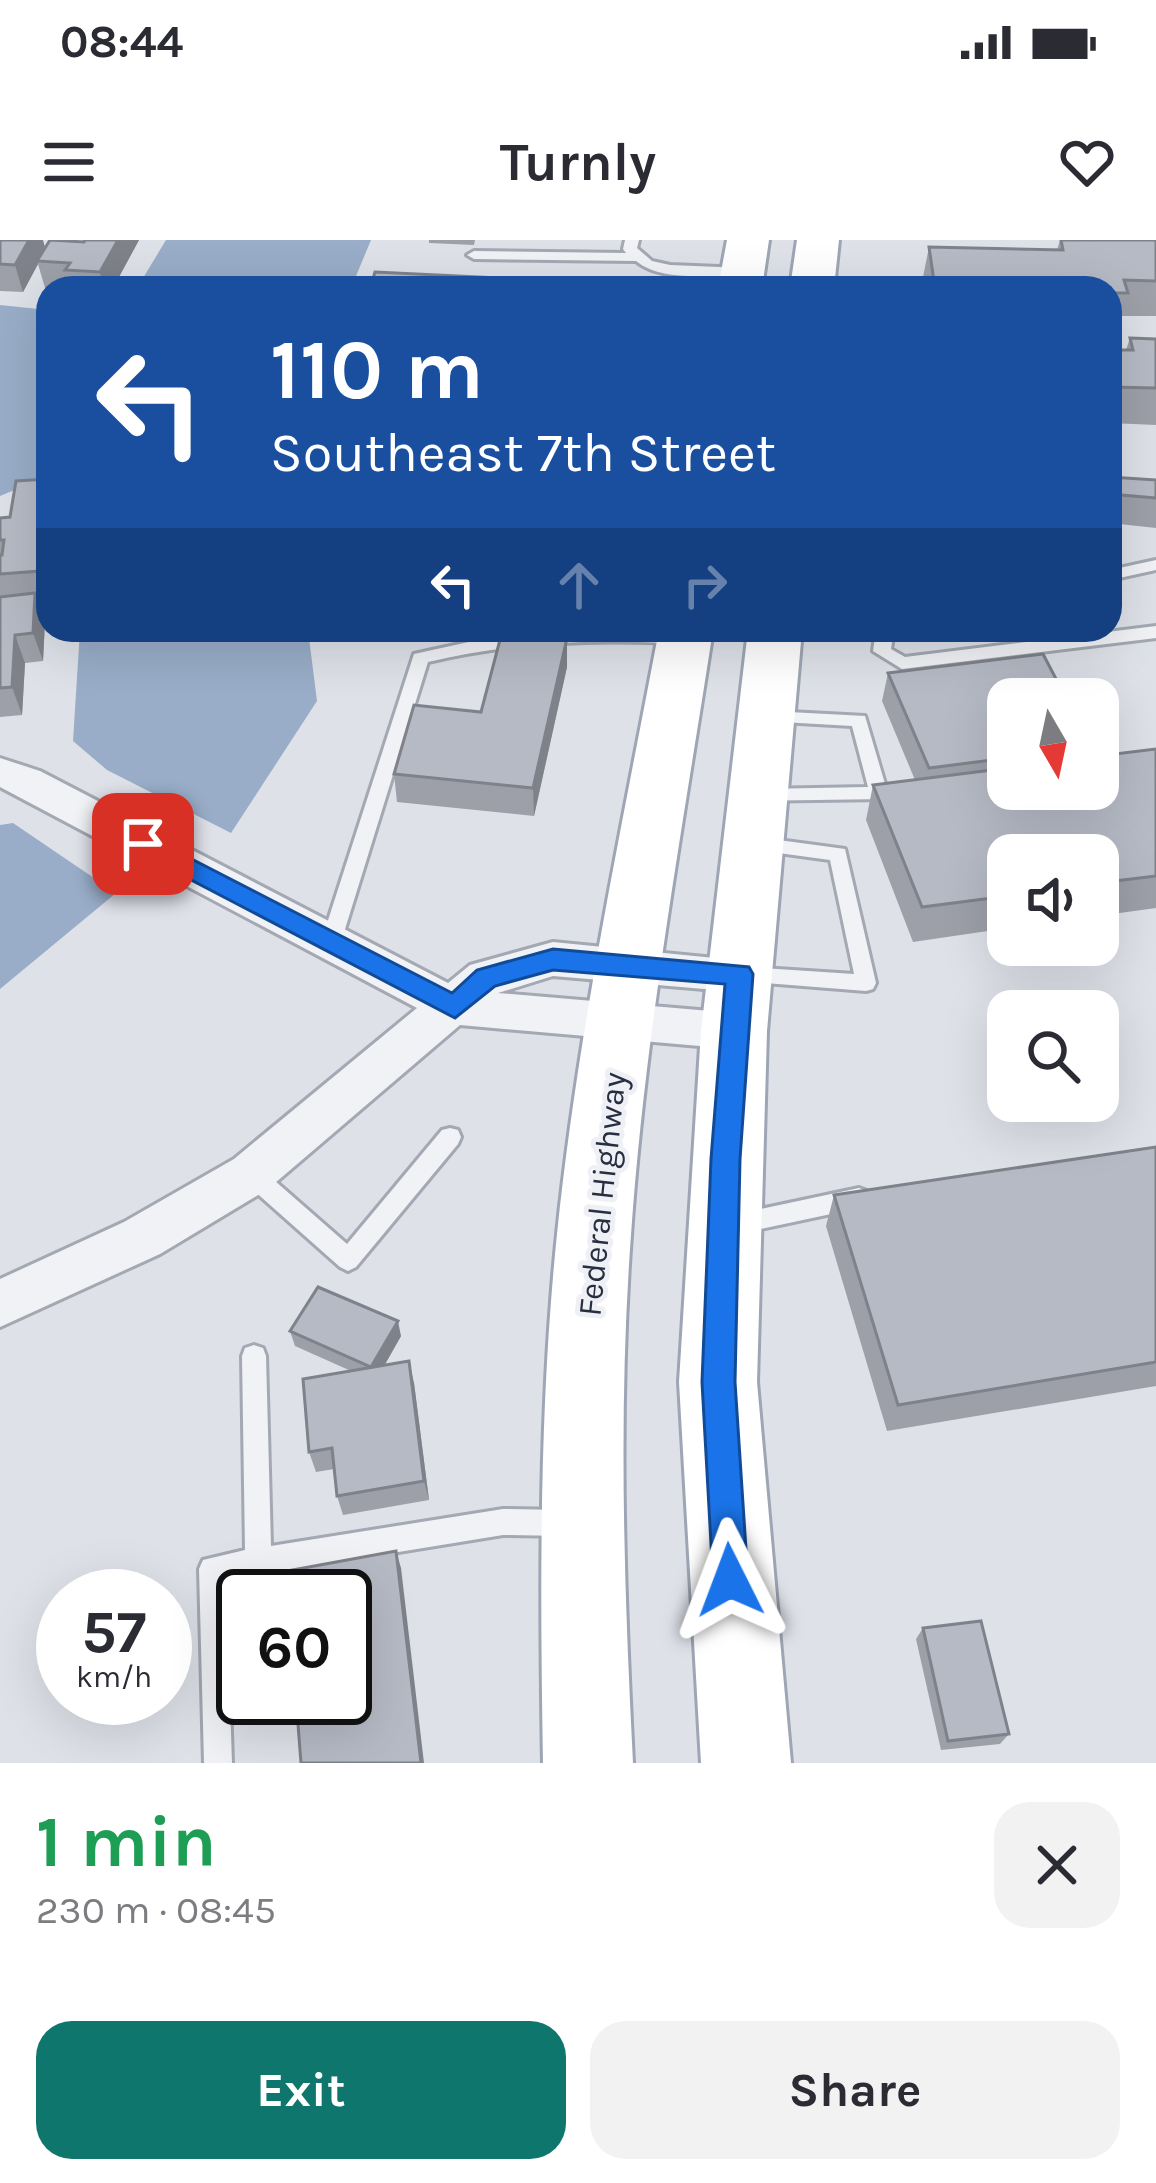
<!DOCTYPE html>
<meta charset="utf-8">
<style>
body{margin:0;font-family:Karla,sans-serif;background:#f2f2f3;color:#2b2b33;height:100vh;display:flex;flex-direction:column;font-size:45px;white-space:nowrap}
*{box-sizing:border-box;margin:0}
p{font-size:39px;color:#7c7c81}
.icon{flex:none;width:66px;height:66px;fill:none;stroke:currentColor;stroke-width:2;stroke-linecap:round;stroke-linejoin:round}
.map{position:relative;height:1523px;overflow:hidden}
.drawer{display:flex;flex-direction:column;background:#fff;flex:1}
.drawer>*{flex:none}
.top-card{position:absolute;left:36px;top:36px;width:1086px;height:366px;border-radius:36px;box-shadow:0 12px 48px #0002;background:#1a4fa0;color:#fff;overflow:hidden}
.needle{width:78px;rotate:171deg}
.fabs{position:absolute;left:987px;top:438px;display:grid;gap:24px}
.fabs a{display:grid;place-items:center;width:132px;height:132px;border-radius:24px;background:#fff;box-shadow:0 12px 48px #0002;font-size:60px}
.speed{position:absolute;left:36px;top:1329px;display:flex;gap:24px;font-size:60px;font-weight:700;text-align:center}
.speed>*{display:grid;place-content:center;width:156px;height:156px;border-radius:50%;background:#fff;box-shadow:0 12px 48px #0002;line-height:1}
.speed small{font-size:30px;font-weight:400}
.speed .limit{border:6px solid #111;border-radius:18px;background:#fff;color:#111}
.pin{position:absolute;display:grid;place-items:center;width:102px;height:102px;color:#fff;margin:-51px;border-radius:24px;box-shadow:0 6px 18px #0006}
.me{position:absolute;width:132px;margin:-66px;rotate:357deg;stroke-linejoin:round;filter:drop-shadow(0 0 9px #0008)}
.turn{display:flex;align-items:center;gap:42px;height:252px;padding:0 36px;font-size:54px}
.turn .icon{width:156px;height:156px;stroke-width:2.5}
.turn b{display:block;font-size:84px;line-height:102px}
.lanes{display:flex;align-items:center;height:114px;padding:0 36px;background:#0003;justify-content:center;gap:60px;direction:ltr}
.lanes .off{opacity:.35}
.round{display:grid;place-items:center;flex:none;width:126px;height:126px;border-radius:36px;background:#f2f2f3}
.headline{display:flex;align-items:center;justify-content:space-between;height:204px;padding:0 36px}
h1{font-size:72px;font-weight:700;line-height:90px;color:#1e9e55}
.action{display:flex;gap:24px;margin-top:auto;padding:24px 36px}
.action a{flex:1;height:138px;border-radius:36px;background:#0f766e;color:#fff;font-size:48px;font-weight:700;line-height:138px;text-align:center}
.action a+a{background:#f2f2f3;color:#2b2b33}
.status{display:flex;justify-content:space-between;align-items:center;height:84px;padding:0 60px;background:#fff;direction:ltr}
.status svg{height:33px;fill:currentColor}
header{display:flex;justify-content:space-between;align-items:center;height:156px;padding:0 36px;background:#fff;font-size:54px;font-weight:700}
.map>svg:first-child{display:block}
.water{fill:#99adc8}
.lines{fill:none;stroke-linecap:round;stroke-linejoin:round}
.lane-casing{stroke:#a3a8b2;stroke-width:6}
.street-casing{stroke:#a3a8b2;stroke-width:6}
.primary-casing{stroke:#9ea5b4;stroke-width:6}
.lane{fill:#f1f2f6;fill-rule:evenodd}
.street{fill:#f1f2f6;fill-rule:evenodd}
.primary{fill:#fff;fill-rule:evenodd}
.wall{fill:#9da0a9}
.shaded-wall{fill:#7f828a}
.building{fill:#b6bac5;stroke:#7f828a;stroke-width:3}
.route{fill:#1a73e8;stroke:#114b97;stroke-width:3}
.labels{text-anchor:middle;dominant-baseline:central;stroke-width:10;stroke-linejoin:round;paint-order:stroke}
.street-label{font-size:33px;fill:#272e3f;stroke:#eef0f6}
</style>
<div class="status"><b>08:44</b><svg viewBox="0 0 49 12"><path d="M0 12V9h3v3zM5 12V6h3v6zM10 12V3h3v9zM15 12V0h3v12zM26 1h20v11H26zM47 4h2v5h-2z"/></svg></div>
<header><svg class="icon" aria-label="menu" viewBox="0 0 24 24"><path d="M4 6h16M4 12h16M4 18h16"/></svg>Turnly<svg class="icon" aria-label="heart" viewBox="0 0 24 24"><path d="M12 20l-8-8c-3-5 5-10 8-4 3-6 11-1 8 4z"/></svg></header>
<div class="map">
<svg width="1156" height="1523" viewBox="0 0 1156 1523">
<rect width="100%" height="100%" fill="#dee1e8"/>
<path class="water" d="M166 0H371L351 48H137Z
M0 65 48 70V236L0 256Z
M80 390H308L317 461 231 593 107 530 73 501Z
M13 583 116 653 0 749V585Z"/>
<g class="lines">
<g class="lane-casing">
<path id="lane" d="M625 0H639L637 8 652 21 670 25 743 28 750 32 743 36C711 35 661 42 636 21L474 19 467 15 474 11 626 13 623 9Z
M1156 320V330L1110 340V330Z
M1156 386V398L902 429 873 411 876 390H894L891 409 905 417Z
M551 390C580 389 674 384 693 398L684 404C597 398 513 402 428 422L341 702 338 708H324L321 702 414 414 487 398Z
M770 471 865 476 888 554 886 559 752 561 750 556 752 551 759 549 868 547 852 486 764 481 761 477 764 473Z
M756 597 845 609 876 743 873 749 866 751 739 741 736 735 739 729 746 727 854 734 830 620 749 609 746 604 749 599Z
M450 888 458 890 461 897 458 904 356 1027 348 1031 340 1027 243 941 240 934 243 927 251 924 259 927 347 1004 442 890Z
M859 948 867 951 870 958 867 965 859 968 737 994 729 991 725 984 729 977 737 974Z
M254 1105 263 1108 266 1116 271 1306 503 1269 566 1270 575 1274 579 1283 575 1292 566 1296 503 1295 226 1340 232 1523H204L199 1329 203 1320 245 1310 242 1116 245 1108Z"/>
</g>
<g class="street-casing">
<path id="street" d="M0 518 40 531 448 743 470 725 553 702 755 722 761 734 755 746 739 752 553 736 498 753 734 773 750 778 757 791 750 804 734 809 460 785 268 949 160 1014 0 1087V1039L124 982 234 919 417 768 0 547Z"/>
</g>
<g class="primary-casing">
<path id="primary" d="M727 0H769L762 48H718Z
M797 0H839L834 48H790Z
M659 390H713C682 591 645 792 631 995 618 1171 624 1347 633 1523H543C540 1346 539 1169 557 994 578 790 621 591 659 390Z
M748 390H802L767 791 757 1142 791 1523H701L679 1142 701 791Z"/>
</g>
<use href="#lane" class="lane"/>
<use href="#street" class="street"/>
<use href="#primary" class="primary"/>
</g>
<path class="wall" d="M0 0 45 9 85 0H139L113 48H45L38 24 23 52 0 51Z
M429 0H475L474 5 429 3Z
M1060 0H1156V76H1121L1118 89 1110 88V48H923L922 42 929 7 1057 10Z
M1130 98 1156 99V185L1110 183V110H1126Z
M1110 237 1156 240V288L1110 283Z
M48 239V360H38L45 381 43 421 25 423 22 475 0 477V278L10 277Z
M567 398V427L534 576 397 562 394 534 481 472Z
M888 433 1066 458 1008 459V549L1156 509V668L1098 676V615H1008V688L913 702 866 580 873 545 915 540 882 461Z
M1156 907V1146L887 1191 826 986 834 955Z
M290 1091 401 1096 384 1126 414 1143 429 1260 343 1275 337 1256 334 1229 316 1232 309 1212 351 1131 295 1106Z
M923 1388 1009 1494 1000 1504 941 1510 916 1399Z"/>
<path class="shaded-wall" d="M29 0H43L46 11 37 21 38 24 23 52 15 25Z
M118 0H139L113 48H103L100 32Z
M48 267V356L40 331Z
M35 353 45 381 43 421 33 393Z
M15 395 25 423 22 475 12 447Z
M567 398V427L534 576 533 548Z
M398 1081 401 1096 375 1142 371 1127Z
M409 1121 414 1143 429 1260 424 1241Z
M396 1311 401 1328 424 1523H421Z"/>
<path class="building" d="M0 0H29L15 25 0 24Z
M50 0 84 2 85 0H118L100 32 65 30 70 23 37 21Z
M1061 0H1156V41L1124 40 1128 53H1110V48H935L929 7 1063 10Z
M375 32 585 42 584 48H370Z
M1130 98 1156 99V148L1110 147V110H1133Z
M1110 237 1156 240V258L1110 254Z
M48 239V267L40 331 0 334V315H2L4 300H0V278L10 277 16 241Z
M35 353 33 393 15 395 12 447 0 448V357Z
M502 392 567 398 533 548 394 534 414 465 481 472Z
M1043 414 1066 458 1008 459V518L929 528 888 433Z
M1156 509V636L1098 643V615H1008V656L922 667 873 545 1008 528V549H1098V516Z
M1156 907V1122L898 1165 834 955Z
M318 1047 398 1081 371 1127 290 1091Z
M409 1121 424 1241 337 1256 332 1208 309 1212 303 1139Z
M396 1311 421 1523H301L296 1458H345V1356H289L287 1331Z
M981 1381 1009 1494 948 1501 923 1388Z"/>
<path class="route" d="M143 594 452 753 477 730 553 709 749 727 753 734 740 919 735 1142 748 1340 742 1352 730 1357 718 1352 713 1340 702 1142 711 919 725 744 553 730 495 746 455 778 134 610 130 604Z"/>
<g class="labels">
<g class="street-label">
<text transform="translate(602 954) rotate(-84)">Federal Highway</text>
</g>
</g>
</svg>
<div class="fabs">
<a><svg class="needle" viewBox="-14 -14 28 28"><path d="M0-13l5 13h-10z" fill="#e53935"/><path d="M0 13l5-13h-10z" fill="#7c7c81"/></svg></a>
<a><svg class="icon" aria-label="sound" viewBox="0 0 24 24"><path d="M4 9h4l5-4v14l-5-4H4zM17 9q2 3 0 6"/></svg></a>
<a><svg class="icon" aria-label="search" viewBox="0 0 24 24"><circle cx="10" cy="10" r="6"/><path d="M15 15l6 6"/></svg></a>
</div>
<div class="speed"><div>57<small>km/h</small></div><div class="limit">60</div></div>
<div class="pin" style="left:143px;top:604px;background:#d93025"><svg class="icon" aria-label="arrive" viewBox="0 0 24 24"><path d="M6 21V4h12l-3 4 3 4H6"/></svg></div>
<svg class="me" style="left:730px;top:1340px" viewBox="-20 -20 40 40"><path d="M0-17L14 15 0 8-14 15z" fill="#1a73e8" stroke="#fff" stroke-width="4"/></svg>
<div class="top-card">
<div class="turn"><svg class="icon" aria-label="left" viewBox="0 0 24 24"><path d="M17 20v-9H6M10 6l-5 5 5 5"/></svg><div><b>110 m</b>Southeast 7th Street</div></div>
<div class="lanes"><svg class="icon" aria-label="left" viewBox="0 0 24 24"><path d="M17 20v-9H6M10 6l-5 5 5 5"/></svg><svg class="icon off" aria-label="ahead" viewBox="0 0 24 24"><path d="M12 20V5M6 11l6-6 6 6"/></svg><svg class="icon off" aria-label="right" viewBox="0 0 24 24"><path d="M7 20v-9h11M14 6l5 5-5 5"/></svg></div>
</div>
</div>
<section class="drawer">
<div class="headline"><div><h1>1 min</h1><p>230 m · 08:45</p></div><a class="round"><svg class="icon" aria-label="close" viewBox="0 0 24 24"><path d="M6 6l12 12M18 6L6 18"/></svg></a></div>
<div class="action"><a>Exit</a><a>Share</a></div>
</section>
